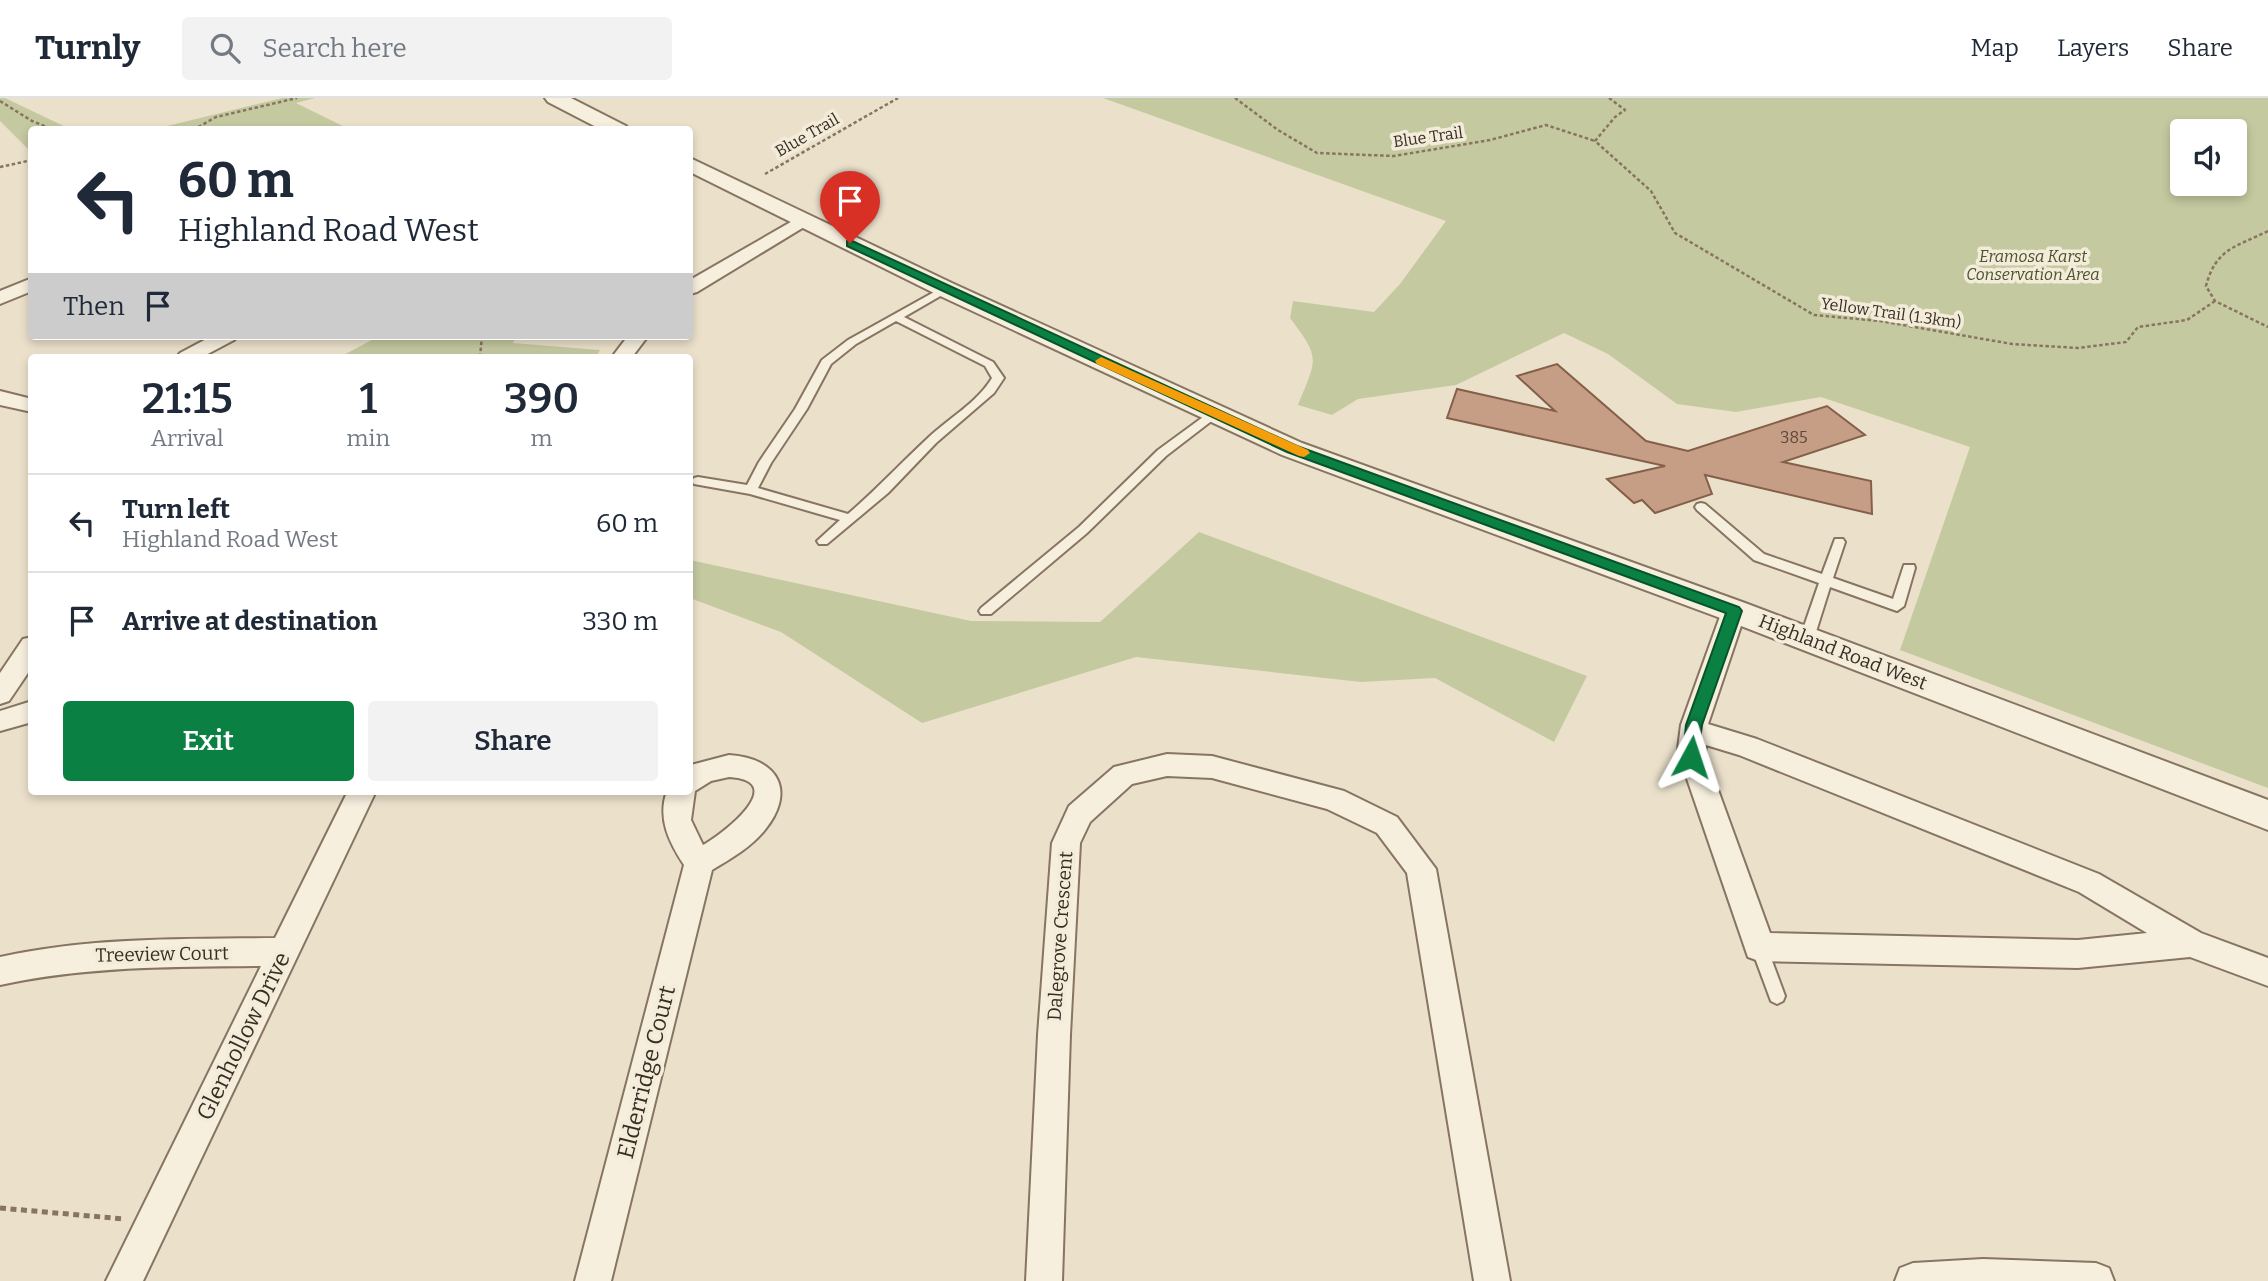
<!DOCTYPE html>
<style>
body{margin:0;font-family:Bitter,serif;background:#f2f2f3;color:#1f2937;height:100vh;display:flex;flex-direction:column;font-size:26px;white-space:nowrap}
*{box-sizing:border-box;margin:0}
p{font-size:23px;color:#747a83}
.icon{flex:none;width:38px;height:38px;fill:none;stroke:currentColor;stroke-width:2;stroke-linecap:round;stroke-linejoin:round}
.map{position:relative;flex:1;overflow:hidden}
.side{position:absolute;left:28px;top:256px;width:665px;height:441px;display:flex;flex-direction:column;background:#fff;border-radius:7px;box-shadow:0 4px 10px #0003}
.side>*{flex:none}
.banner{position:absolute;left:28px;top:28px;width:665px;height:214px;border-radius:7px;box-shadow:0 4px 10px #0003;background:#fff;color:#1f2937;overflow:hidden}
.tools{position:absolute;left:2170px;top:21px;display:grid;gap:14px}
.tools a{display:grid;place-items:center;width:77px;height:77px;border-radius:7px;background:#fff;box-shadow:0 4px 10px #0003;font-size:35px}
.pin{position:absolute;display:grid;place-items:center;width:60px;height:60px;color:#fff;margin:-72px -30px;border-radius:50% 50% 50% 0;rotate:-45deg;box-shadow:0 0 7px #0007}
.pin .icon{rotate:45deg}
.me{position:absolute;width:77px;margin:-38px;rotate:5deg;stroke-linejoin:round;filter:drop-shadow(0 0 5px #0008)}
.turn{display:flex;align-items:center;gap:24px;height:147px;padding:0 35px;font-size:32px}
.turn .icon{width:91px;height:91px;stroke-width:2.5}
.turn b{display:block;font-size:49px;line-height:60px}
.then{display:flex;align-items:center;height:66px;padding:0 35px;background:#0003;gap:14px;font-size:26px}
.eta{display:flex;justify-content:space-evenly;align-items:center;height:119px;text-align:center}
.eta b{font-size:42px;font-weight:600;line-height:49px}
.action{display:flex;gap:14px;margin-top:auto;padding:14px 35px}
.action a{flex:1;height:80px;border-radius:7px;background:#0b8043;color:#fff;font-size:28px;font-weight:600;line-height:80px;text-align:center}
.action a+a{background:#f2f2f3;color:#1f2937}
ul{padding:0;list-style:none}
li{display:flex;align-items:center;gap:21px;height:98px;padding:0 35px;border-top:2px solid #e0e1e3}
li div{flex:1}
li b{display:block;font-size:26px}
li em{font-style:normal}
header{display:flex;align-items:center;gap:42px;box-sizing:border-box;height:98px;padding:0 35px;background:#fff;border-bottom:2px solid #e0e1e3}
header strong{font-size:33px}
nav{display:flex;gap:38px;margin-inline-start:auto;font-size:24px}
.search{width:490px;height:63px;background:#f2f2f3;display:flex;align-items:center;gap:18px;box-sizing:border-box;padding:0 24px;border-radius:7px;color:#747a83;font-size:26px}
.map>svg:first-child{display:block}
.green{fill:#c5c9a0;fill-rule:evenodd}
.building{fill:#c69e85;stroke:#845f49;stroke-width:2}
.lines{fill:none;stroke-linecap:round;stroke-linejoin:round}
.service-casing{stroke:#877461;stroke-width:4}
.minor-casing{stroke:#877461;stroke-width:4}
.tertiary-casing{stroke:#877461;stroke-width:4}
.path-far1{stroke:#877461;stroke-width:2.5;stroke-dasharray:3.5 2.5;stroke-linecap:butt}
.path{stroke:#877461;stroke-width:5;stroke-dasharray:6 4.5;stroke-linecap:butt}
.service{fill:#f6efde;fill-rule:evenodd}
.minor{fill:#f6efde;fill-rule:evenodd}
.tertiary{fill:#f6efde;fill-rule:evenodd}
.route{fill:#0b8043;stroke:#07532c;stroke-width:2}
.slow{fill:#f59e0b}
.labels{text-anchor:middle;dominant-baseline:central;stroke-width:7;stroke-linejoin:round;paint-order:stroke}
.far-street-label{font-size:16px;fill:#392d23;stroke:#f3ecda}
.far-park-label{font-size:16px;font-style:italic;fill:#4a532b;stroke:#f3ecda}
.number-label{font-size:16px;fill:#5c493c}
.street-label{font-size:19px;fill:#392d23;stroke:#f3ecda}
.near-street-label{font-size:23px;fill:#392d23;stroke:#f3ecda}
</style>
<header>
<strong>Turnly</strong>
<div class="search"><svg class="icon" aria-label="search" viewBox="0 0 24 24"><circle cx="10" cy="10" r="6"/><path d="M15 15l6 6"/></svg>Search here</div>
<nav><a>Map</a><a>Layers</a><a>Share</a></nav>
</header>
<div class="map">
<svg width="2268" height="1183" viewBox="0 0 2268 1183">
<rect width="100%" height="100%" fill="#ebe1cb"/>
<path class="green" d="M0 0H5L70 31 32 32 31 54 0 23Z
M282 0H315L296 5 349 31H155Z
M1103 0H2268V690L1900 552 1970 349 1821 299 1736 314 1677 306 1608 256 1564 235 1456 287 1358 301 1332 317 1298 307C1317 260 1321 261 1290 220L1293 203 1374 214 1400 186 1446 123ZM2182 33H2235V86H2182Z
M379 238H516L513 245 600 252 596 259H340Z
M1199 434 1587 578 1554 644 1435 580 1361 584 1136 559 922 625 781 534 690 500V462L971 523 1100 524Z"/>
<path class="building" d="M1557 266 1646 343 1688 353 1827 308 1865 337 1783 364 1871 383 1872 416 1705 377 1712 396 1655 415 1642 402 1634 405 1607 381 1665 368 1447 320 1457 291 1555 313 1517 278Z"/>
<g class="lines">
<g class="service-casing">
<path id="service" d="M945 188 950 191 949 193 904 219 993 264 1004 280 994 295 936 345 888 395 827 446H819L817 443 840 422 750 396 694 386 692 383 694 380 698 379 747 387 759 364 795 311 822 262 848 242ZM896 223 985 268 992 280C977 305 949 320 928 340 901 365 876 392 848 416L758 390 771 365 807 311 831 266 856 246Z
M1214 311 1218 312V318L1166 358 1087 435 991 516H981L979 513 981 510 1079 429 1158 352Z
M1701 405 1705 406 1764 456 1822 476 1835 441H1843L1845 444 1833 480 1893 501 1904 467H1914L1915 470 1904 508 1897 513 1830 489 1814 540 1807 545 1802 544 1800 540 1819 485 1754 462 1697 412 1695 409 1697 406Z
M1759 842 1765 844 1785 898 1783 903 1777 906 1771 903 1751 849 1753 844Z"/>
</g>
<g class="minor-casing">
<path id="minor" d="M803 117 812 122 809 126 697 194 690 196V182Z
M32 180V193L0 206V193Z
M212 238H237L234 242 202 259H177L180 255Z
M628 238H648L632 259H612Z
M0 293 32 301V314L0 307Z
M1734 504 1743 507 1746 513 1708 626 1757 641 2099 776 2201 835 2268 860V888L2190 859 2078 870 1759 863 1748 859 1683 669 1677 659 1681 627 1722 513 1725 507ZM1706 647 1739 657 2079 794 2147 835 2078 842 1770 835 1705 656Z
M32 539V569L9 603 0 606V575L23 541Z
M32 603V624L0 633V613Z
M1167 656 1212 658 1344 693 1397 719 1436 771 1510 1183H1474L1407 775 1377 735 1327 711 1212 680 1167 678 1132 686 1090 724 1080 745 1070 937 1062 1183H1026L1038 937 1052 745 1069 708 1114 669Z
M729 657C778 660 797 693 764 733 750 750 730 761 712 772L611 1183H575L684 767C669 744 657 720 667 693H690L691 667ZM729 679C791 683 723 736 703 747L691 722 695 693 711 683Z
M348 693H376L143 1183H106L261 868C173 869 87 868 0 887V859C91 839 182 841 275 840Z
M1983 1161 2096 1165 2109 1170 2114 1183H1895L1900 1170 1913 1165Z"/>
</g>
<g class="tertiary-casing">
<path id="tertiary" d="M545 0H571L626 28 629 32H602L548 4Z
M690 60 954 186 1302 345 1745 505 2268 702V732L1723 521 1282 357 936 196 690 74Z"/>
</g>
<path class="path-far1" d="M1235 0 1278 32 1317 55 1394 58 1490 42 1546 27 1595 43
M1609 0 1625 12 1615 19 1595 43 1651 93 1675 135 1814 217 1880 223 2012 246 2078 250 2126 244 2138 229 2187 222 2215 203
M0 3 32 23 54 32
M193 32 216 19 297 0
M0 69 32 62
M765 76 898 0
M2268 133C2236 149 2216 150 2206 188L2215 203 2268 229
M480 259 482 238"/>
<path class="path" d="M0 1110 124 1121"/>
<use href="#service" class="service"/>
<use href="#minor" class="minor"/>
<use href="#tertiary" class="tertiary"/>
</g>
<path class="route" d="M850 142 1297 348 1739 509 1742 513 1702 627 1697 664H1685L1683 659 1686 627 1726 515 1287 354 847 148V143Z"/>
<path class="slow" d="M1101 259 1308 352 1310 355 1304 359 1299 358 1097 266 1095 263Z"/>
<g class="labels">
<g class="far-street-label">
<text transform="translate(807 37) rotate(-30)">Blue Trail</text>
<text transform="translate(1428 39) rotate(-8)">Blue Trail</text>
<text transform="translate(1891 215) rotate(8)">Yellow Trail (1.3km)</text>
</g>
<g class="far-park-label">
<text x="2033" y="158">Eramosa Karst<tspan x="2033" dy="18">Conservation Area</tspan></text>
</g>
<g class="number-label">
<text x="1794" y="339">385</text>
</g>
<g class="street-label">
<text transform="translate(1843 554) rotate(21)">Highland Road West</text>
<text transform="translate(1060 838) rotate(-86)">Dalegrove Crescent</text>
<text transform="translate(162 856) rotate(-1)">Treeview Court</text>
</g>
<g class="near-street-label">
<text transform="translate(243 938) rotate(-64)">Glenhollow Drive</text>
<text transform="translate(646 974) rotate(-76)">Elderridge Court</text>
</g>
</g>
</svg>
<div class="tools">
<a><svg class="icon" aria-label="sound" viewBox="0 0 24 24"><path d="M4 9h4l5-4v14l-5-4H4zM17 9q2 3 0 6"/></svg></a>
</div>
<div class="pin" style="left:850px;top:145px;background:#d93025"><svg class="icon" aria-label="arrive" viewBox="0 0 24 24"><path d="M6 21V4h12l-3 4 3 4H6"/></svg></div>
<svg class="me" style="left:1691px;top:659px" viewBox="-20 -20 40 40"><path d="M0-17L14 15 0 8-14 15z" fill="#0b8043" stroke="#fff" stroke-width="4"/></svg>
<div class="banner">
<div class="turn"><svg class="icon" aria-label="left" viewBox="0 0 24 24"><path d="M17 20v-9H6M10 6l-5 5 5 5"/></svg><div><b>60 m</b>Highland Road West</div></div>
<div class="then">Then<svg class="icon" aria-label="arrive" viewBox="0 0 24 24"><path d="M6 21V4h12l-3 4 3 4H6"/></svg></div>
</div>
<section class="side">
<div class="eta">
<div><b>21:15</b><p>Arrival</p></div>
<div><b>1</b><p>min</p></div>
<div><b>390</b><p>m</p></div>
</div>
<ul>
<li><svg class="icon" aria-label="left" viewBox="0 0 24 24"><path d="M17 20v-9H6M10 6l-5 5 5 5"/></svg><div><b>Turn left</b><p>Highland Road West</p></div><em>60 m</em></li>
<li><svg class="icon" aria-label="arrive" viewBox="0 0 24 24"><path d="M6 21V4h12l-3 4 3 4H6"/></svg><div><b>Arrive at destination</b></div><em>330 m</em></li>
</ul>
<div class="action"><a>Exit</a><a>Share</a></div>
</section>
</div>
